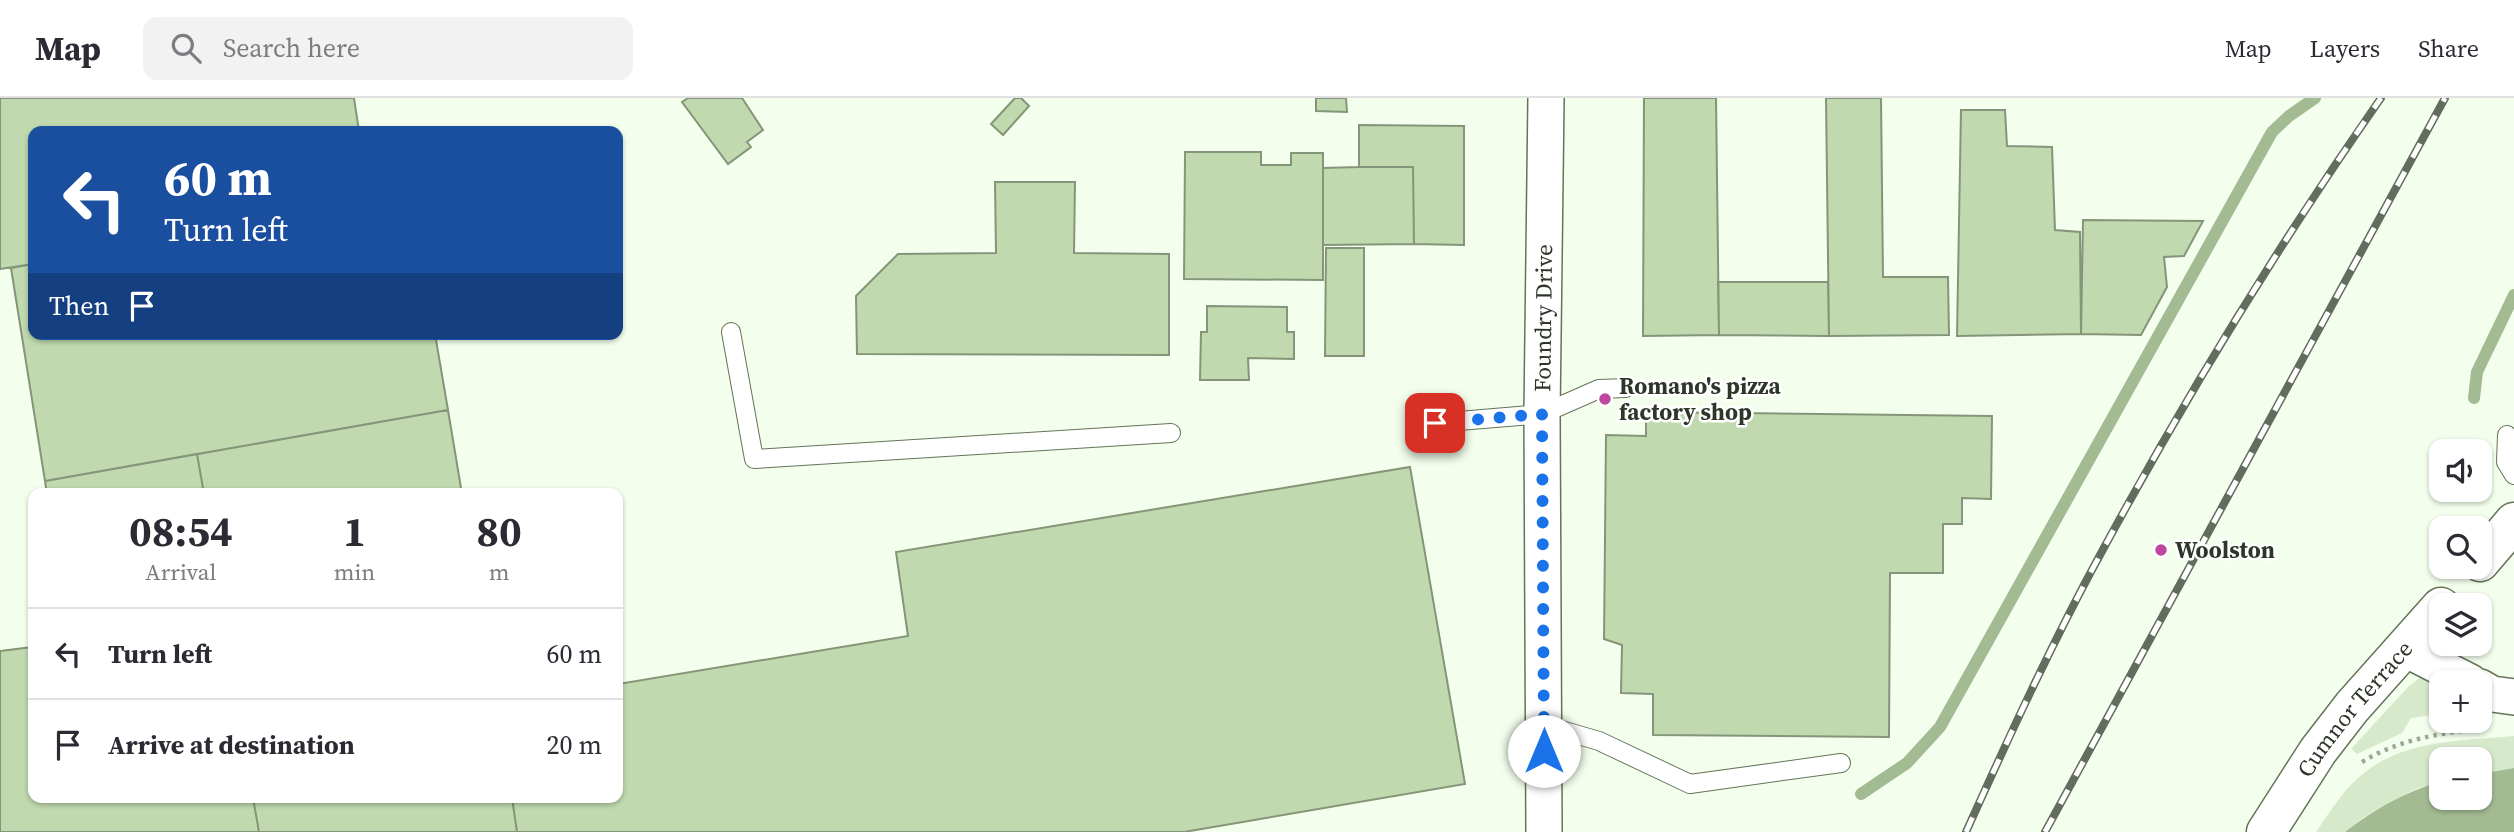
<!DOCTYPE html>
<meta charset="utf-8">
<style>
body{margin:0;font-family:"Source Serif 4",serif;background:#f2f2f3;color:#2b2b33;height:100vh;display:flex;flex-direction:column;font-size:26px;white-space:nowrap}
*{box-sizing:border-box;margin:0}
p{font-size:23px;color:#7c7c81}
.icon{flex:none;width:38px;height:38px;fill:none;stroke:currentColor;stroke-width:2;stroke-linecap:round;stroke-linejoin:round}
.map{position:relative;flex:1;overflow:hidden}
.panel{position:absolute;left:28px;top:390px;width:595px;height:315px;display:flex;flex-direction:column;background:#fff;border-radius:14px;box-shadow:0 2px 5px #0004}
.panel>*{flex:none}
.hud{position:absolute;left:28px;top:28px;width:595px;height:214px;border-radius:14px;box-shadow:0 2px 5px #0004;background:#1a4fa0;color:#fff;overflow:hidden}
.buttons{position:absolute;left:2429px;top:341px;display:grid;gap:14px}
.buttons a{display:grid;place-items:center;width:63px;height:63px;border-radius:14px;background:#fff;box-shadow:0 2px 5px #0004;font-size:35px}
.pin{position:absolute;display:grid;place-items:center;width:60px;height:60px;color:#fff;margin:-30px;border-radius:14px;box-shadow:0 4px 10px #0006}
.me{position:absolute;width:77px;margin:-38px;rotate:0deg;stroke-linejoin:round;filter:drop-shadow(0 0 5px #0008)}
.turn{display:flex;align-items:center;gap:24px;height:147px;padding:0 21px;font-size:32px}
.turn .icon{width:91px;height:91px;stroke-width:2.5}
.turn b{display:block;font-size:49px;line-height:60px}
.then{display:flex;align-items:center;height:66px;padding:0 21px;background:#0003;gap:14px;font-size:26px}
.eta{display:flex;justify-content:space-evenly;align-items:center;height:119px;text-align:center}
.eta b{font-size:42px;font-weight:700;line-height:49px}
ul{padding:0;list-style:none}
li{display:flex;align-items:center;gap:21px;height:91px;padding:0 21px;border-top:2px solid #e1e1e2}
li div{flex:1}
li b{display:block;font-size:26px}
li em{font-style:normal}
header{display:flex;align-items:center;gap:42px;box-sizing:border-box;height:98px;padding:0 35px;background:#fff;border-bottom:2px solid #e1e1e2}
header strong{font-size:33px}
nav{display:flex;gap:38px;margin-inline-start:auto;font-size:24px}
.search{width:490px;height:63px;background:#f2f2f3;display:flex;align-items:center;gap:18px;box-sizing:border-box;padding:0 24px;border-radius:14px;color:#7c7c81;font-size:26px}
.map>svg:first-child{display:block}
.green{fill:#d6e9ca}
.water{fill:#a3bb93}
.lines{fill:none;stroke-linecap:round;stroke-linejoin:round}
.stream{stroke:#a3bb93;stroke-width:12}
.building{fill:#c0d9af;stroke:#849579;stroke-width:2}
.lane-casing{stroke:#637458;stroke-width:20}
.street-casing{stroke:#637458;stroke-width:38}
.secondary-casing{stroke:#637458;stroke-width:41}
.path{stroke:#9ea898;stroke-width:4.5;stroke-dasharray:3.5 5;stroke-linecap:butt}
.lane{stroke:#fff;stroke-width:18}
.street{stroke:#fff;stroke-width:35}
.secondary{stroke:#fff;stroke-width:38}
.rail-casing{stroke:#636c5e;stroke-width:8}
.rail{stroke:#fff;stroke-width:5;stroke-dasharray:16;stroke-linecap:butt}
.route{stroke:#1a73e8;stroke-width:12;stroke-dasharray:0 21.6}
.poi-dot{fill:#be48a0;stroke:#fff;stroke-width:2.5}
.labels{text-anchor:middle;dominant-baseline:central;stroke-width:5;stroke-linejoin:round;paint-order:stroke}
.street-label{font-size:23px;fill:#2e362a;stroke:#fff}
.poi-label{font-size:23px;font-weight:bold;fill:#2e362a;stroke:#fff;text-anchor:start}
</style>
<header>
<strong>Map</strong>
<div class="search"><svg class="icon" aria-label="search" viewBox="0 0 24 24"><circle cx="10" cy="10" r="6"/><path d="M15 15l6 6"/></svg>Search here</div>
<nav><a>Map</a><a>Layers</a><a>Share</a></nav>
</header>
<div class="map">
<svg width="2514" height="734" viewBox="0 0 2514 734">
<rect width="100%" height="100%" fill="#f3ffec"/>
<path class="green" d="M2422 578 2441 584V616L2411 620 2402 635 2357 656 2351 651 2409 588Z
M2514 638V670L2480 676V662H2441V683L2416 691 2390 704 2364 719 2345 734H2316C2330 714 2344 690 2364 675 2406 641 2462 643 2514 638Z"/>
<path class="water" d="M2514 670V734H2345C2374 711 2405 694 2441 683V700H2480V676Z"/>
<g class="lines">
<path class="stream" d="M2474 300 2477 274 2514 197
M1861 696 1907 665 1940 629 2272 34 2289 18 2315 0"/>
</g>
<path class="building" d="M0 0H354L359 33H33V166L0 171Z
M688 0H742L763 32 747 44 751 49 728 66 682 4Z
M1015 0H1021L1029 8 1003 37 991 26Z
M1316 0H1346L1347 14 1316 13Z
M1644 0H1716L1719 237 1643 238Z
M1826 0H1881L1883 179H1948L1949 237 1829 238Z
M1961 12H2005L2007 48 2052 49 2055 132 2080 134 2081 236 1957 238Z
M1359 27 1464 28V147L1414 146 1413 69H1359Z
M1185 54H1261V67H1291V55H1323V182L1184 181Z
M1359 69H1413L1414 146 1323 147V70Z
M995 84H1075L1074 155 1169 156V257L857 256 856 198 898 156 996 155Z
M2083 122 2203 123 2184 158 2164 159 2167 189 2141 237 2081 236Z
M1326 150H1364V258H1325Z
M33 166V236H435L448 312 45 383 11 170Z
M1718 184H1828L1829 238 1719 237Z
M1207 208 1287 209V234H1294V261L1248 260 1249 282H1200L1201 234H1207Z
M448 312 462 396H204L197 356Z
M1646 314 1992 318 1991 401 1962 400V426H1943V475H1890L1889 639 1653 637V596L1621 595 1622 547 1604 541 1606 337 1646 338Z
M197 356 204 396H47L45 383Z
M1410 369 1465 686 1184 734H517L512 700H618V586L908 538 896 454Z
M33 549V700H253L259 734H0V553Z
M253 700H512L517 734H259Z"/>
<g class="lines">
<g class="lane-casing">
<path id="lane" d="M731 234 754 361 1171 335
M1435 325 1542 316 1599 291 1626 290
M2507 337 2506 364 2514 377
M1544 627 1599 643 1690 686 1841 665"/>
</g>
<g class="street-casing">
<g id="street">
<path d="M2405 551 2470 584"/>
<path d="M2480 589 2492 596 2514 599"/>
<path id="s1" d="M1544 734 1542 316 1546 0"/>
</g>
</g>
<g class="secondary-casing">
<g id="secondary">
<path d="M2480 464 2514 424"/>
<path id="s2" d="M2266 734 2318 653 2352 609 2441 509"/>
</g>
</g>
<path class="path" d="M2362 664C2398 642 2436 636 2477 631"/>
<use href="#lane" class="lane"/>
<use href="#street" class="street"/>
<use href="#secondary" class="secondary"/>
<g class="rail-casing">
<path id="rail" d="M1966 734C2008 641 2051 547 2100 457 2185 300 2279 146 2381 0
M2045 734 2445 0"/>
</g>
<use href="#rail" class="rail"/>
</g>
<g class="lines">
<path class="route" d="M1435 325 1542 316 1544 653"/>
</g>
<g class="poi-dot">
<circle cx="1605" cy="301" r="7"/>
<circle cx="2161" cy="452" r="7"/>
</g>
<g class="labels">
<g class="street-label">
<text stroke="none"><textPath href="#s1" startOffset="514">Foundry Drive</textPath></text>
<text stroke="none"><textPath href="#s2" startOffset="152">Cumnor Terrace</textPath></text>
</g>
<g class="poi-label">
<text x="1619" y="288">Romano's pizza<tspan x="1619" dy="26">factory shop</tspan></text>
<text x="2175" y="452">Woolston</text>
</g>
</g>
</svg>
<div class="buttons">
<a><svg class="icon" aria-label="sound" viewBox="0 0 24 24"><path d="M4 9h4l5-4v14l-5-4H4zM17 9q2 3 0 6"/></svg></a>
<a><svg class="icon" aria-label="search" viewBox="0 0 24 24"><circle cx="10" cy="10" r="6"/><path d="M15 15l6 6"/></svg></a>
<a><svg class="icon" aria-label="layers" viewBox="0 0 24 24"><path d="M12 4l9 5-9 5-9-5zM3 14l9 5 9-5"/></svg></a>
<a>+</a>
<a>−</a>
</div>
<div class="pin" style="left:1435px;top:325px;background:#d93025"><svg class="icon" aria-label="arrive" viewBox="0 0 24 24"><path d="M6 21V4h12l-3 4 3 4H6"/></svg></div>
<svg class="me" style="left:1544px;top:653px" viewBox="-20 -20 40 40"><circle r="19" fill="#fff"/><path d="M0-13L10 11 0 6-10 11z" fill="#1a73e8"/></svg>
<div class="hud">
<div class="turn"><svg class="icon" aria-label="left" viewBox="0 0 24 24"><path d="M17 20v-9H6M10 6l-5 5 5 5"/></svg><div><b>60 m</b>Turn left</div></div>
<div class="then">Then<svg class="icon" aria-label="arrive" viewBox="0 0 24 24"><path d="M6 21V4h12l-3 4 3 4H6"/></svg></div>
</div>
<section class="panel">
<div class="eta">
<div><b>08:54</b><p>Arrival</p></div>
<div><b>1</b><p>min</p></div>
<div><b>80</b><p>m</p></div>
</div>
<ul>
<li><svg class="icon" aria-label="left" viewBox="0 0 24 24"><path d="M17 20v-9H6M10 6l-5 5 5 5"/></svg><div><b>Turn left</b></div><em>60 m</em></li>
<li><svg class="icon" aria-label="arrive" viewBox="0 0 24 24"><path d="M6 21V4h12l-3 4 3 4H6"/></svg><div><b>Arrive at destination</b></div><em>20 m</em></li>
</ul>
</section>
</div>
